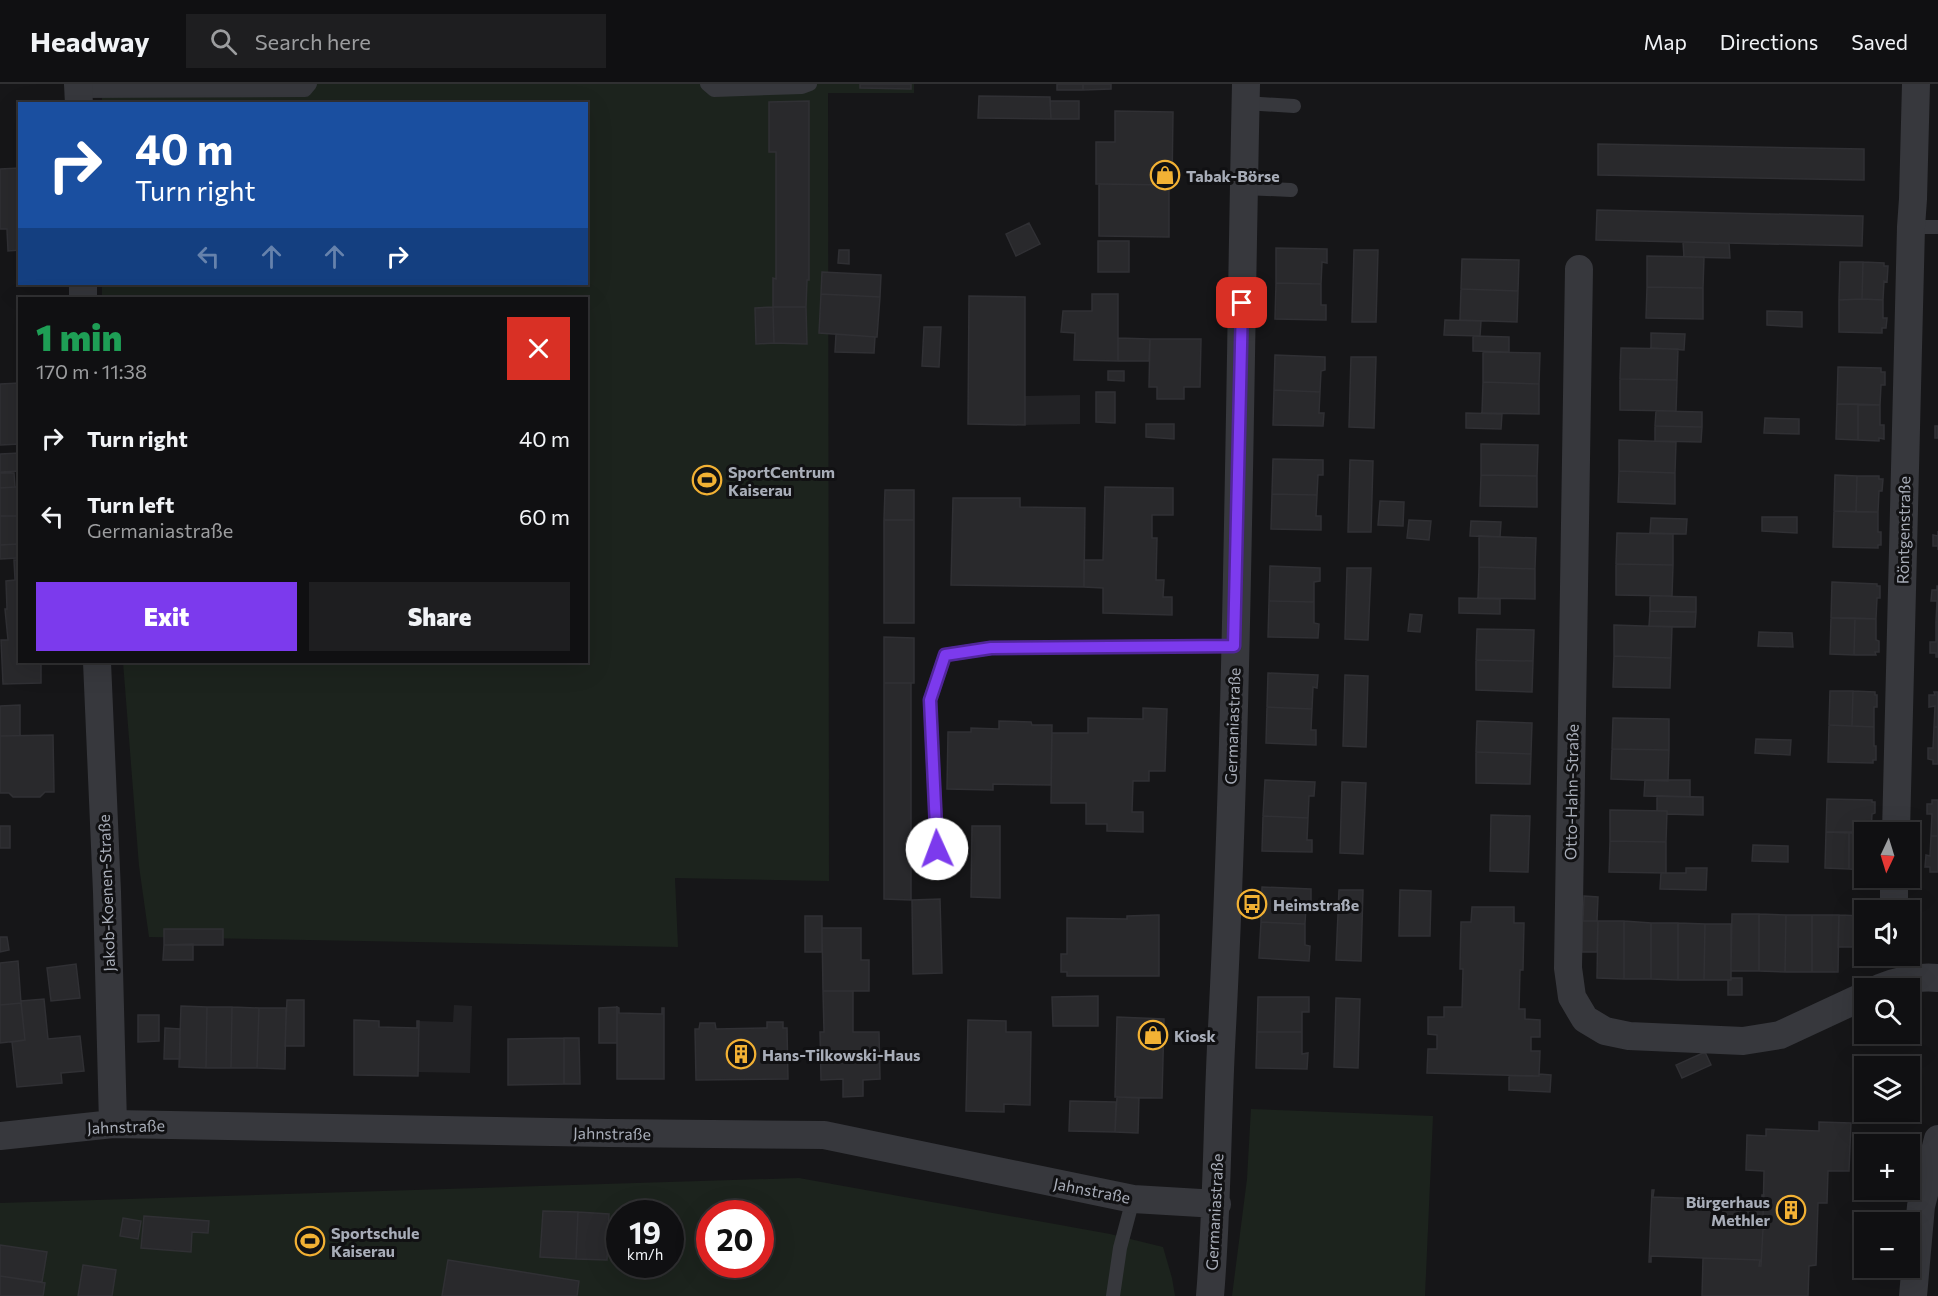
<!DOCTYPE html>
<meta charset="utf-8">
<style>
body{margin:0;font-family:Commissioner,sans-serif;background:#1e1e20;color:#f1f3f6;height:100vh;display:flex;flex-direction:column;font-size:22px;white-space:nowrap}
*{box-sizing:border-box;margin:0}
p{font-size:20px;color:#9c9d9f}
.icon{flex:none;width:33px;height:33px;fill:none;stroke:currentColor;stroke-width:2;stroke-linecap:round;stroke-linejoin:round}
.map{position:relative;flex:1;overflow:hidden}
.sheet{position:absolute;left:18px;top:213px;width:570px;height:366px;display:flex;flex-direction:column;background:#101012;border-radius:0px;box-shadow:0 6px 24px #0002,0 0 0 2px #303032}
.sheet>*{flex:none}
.guide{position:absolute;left:18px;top:18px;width:570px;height:183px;border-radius:0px;box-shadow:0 6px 24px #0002,0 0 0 2px #303032;background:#1a4fa0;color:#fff;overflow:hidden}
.needle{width:39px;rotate:184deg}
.fabs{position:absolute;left:1854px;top:738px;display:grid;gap:12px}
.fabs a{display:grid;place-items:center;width:66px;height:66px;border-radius:0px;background:#101012;box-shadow:0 6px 24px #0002,0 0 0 2px #303032;font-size:30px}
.speed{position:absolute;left:606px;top:1116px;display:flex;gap:12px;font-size:30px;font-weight:700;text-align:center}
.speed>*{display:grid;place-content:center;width:78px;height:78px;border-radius:50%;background:#101012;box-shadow:0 6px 24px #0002,0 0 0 2px #303032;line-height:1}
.speed small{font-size:15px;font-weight:400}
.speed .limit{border:9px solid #d22;background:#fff;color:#111}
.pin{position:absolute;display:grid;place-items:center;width:51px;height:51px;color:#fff;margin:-26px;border-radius:12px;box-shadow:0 3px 9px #0006}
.me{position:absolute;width:66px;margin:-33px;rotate:358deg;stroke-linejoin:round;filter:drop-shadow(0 0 4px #0008)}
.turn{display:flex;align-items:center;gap:21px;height:126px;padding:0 18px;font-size:27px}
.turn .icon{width:78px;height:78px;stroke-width:2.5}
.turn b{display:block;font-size:42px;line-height:51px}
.lanes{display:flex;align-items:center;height:57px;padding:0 18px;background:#0003;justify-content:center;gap:30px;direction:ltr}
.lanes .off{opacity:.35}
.round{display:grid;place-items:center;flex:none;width:63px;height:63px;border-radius:0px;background:#1e1e20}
.summary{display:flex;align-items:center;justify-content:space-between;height:102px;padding:0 18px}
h1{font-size:36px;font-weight:800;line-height:45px;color:#1e9e55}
.primary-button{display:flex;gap:12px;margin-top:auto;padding:12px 18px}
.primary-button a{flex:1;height:69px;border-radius:0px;background:#7c3aed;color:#fff;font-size:24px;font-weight:800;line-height:69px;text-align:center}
.primary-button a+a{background:#1e1e20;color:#f1f3f6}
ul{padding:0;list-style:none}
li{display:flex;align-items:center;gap:18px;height:78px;padding:0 18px}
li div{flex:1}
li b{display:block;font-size:22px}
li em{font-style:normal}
header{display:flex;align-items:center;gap:36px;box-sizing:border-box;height:84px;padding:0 30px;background:#101012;border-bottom:2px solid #303032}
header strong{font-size:28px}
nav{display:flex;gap:33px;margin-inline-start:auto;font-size:21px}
.search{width:420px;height:54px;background:#1e1e20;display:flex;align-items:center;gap:15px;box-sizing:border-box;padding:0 21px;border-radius:0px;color:#9c9d9f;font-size:22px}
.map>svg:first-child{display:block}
.built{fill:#222225}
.green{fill:#1c231d;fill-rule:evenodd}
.building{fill:#29292c;stroke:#303034;stroke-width:1.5}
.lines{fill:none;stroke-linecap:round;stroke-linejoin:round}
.service{stroke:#37383d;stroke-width:14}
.minor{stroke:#37383d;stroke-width:28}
.route-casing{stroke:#51269a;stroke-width:15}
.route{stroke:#7c3aed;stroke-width:10}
.labels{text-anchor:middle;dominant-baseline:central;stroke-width:6;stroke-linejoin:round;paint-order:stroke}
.poi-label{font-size:16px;font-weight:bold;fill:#a8adb8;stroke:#111113;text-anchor:start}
.street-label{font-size:16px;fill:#a8adb8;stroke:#111113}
</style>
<header>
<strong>Headway</strong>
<div class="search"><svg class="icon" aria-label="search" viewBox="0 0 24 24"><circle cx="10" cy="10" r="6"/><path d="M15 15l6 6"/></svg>Search here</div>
<nav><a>Map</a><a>Directions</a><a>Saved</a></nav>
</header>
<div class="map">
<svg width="1938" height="1212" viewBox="0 0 1938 1212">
<rect width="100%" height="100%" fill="#161618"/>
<path class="built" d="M1080 311V340L1025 341 1024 312Z
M454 921 472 922 470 989 418 988 419 937 453 938Z"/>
<path class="green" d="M102 0H914V9H828L829 797 675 794 678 863 149 853 139 782 123 578H586V214H102V200H586V20H102Z
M1251 1025 1433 1032 1425 1212H1232L1247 1095Z
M799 1094 1110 1150 1163 1163 1172 1194 1175 1212H0V1119ZM620 1130H670V1180H620ZM710 1130H760V1180H710Z"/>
<path class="building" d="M860 0H911V5L860 4Z
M1057 0H1083V6H1057Z
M1083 0H1111V5L1083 6Z
M979 12 1050 13 1051 35 978 34Z
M809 17V196H807L806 223H773V194L776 195V68H769V18Z
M1050 17H1079V35H1051Z
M1115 27 1173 28 1172 101 1096 100V58H1115Z
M1598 60 1864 65V96L1598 91Z
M20 84V166L8 167 7 145H0V85Z
M1099 100 1169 101V153L1099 152Z
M1597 126 1863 132 1862 162 1596 156Z
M1029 139 1040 160 1016 172 1006 150Z
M1098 157H1129V188H1098Z
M1683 158 1729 159 1730 174 1684 173Z
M1276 164 1327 165V179L1322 178 1321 200 1276 199Z
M839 166H849V180L838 179Z
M1354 166H1378L1376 238H1352Z
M1647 172 1704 173 1703 204 1647 203Z
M1462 175 1519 176 1518 207 1461 205Z
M1840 178H1863L1862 215 1839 216Z
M1863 178 1884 179V182H1888L1887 198 1884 197 1883 216 1862 215Z
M822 188 881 191 880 213 821 210Z
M1276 199 1321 200V221H1326V236L1275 235Z
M1647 203 1703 204V235L1646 234Z
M1461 205 1518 207 1517 238 1460 236Z
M821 210 880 213 877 253 819 249Z
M1092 210H1118V277L1074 276 1075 249 1061 248 1063 227H1092Z
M969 212 1025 213V341L968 340Z
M1862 215 1883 216V234H1887L1886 244H1882V249L1839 248V216Z
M773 223 774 259 756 260 755 224Z
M773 223H806L807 260 774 259Z
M1767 227 1802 228V243L1767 241Z
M1445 236 1481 237 1480 252 1444 251Z
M924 243H941L939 283 922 282Z
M1651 249 1685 250 1684 266 1651 264Z
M836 250 875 253 874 269 835 268Z
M1473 252 1509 253V268L1473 267Z
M1118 254 1150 255 1149 277H1118Z
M1150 255H1201L1200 303H1184V315H1157V303H1149Z
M1621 264 1678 265 1677 296 1620 295Z
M1483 268 1540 269 1539 300 1483 298Z
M1275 271 1325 273V286L1321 287 1320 308 1274 306Z
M1351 273H1376L1374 344 1349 343Z
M1838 283 1881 284V288H1885V301H1881L1880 321 1837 320Z
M1108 287H1124V297L1108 296Z
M1620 295 1677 296 1676 327 1620 326Z
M1483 298 1539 300V330L1482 329Z
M20 299V360L0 361V300Z
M1274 306 1320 308 1319 329H1324L1323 342 1273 341Z
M1096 308H1115V339L1096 338Z
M1837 320H1858V356L1836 355Z
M1858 320 1880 321V341H1884V355L1879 354V357L1858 356Z
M1656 327 1702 328V343L1655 342Z
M1466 329 1502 330 1501 345 1466 344Z
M1765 334 1799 335V350L1764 349Z
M1146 340H1174V355L1146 353Z
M1655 342 1702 343 1701 358 1655 357Z
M1935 342H1938V354H1935Z
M1619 356 1676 358 1675 389 1619 387Z
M1481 360 1538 361 1537 392 1481 391Z
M20 369V387L0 388V370Z
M1273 375 1323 376V391H1318L1317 411 1272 410Z
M1350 376 1373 377 1371 448H1348Z
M1619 387 1675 389V420L1618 418Z
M0 389H14L15 403 0 404Z
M1481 391 1537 392V423L1480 422Z
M1835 391 1857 392 1856 428 1834 427Z
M1857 392H1879V395H1883L1882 407H1879L1878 428H1856Z
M15 403H20V432H0V404Z
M1105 403 1173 404V431H1152V454H1157L1156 496H1164L1163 513H1172V531L1103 529V504L1084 503V476H1103Z
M885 406H914V436H884Z
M1272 410 1317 411 1316 432H1321V446L1271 445Z
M953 414H1020V423L1085 424 1084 503 951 501Z
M1380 417 1404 418 1403 442 1378 441Z
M1834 427 1878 428V448H1881V461H1878V464L1833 463Z
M0 432H20V460L0 461Z
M1762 433H1797V449L1762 447Z
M1651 434 1687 435 1686 450 1650 449Z
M884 436H914V539H884Z
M1409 436 1431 437 1429 456 1407 454Z
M1471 437 1501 438 1500 453 1470 452Z
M1938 447V466V462H1933V451L1938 452Z
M1617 449 1673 450V481L1616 480Z
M1479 452 1536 454 1535 485 1479 483Z
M17 460V474L0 475V461Z
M14 476H20V578H41V599L3 600 1 556H8L5 525H7L6 497 15 496Z
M1616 480 1673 481 1672 512 1616 511Z
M1270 482 1320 484V497L1314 498V518L1269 517Z
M1479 483 1535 485V515L1478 514Z
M1347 484H1371L1368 556 1345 555Z
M1832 498 1877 500V502H1880V514H1877L1876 535 1831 534Z
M1937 502H1938V538H1936L1937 517H1931L1932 506H1937Z
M1650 512 1696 513V528L1650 527Z
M1459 514 1500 515V530L1459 529Z
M1269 517 1314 518V539L1319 540 1318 554 1268 553Z
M1650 527 1696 528 1695 543 1649 542Z
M1410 530 1422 531 1420 548 1408 547Z
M1831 534H1855L1854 571 1830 570Z
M1855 534 1876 535V556L1879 557V568H1875L1876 571H1854Z
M1936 538H1938V573H1936V569H1930V558H1936Z
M1614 541 1672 543 1671 574 1614 572Z
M1477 545 1534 546 1533 577 1476 576Z
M1759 548 1792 549 1793 563 1758 562Z
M884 553 914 554V599H884Z
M1614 572 1671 574 1670 604 1613 603Z
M1476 576 1533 577 1532 608 1476 606Z
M1268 589 1318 591 1317 604 1313 603 1312 625 1267 623Z
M1345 591 1368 592 1366 663 1343 662Z
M884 599H911V816L884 815Z
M1830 607H1853L1852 642 1829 641Z
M1853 607 1875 608V611H1877V623H1874V643L1852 642Z
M1934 608H1938V643H1934L1935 622 1929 623V611H1935Z
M20 621V652H0V622Z
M1267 623 1312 625 1311 646H1316V661L1266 659Z
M1143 624 1167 625 1165 687H1149V697H1133L1132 728H1143V748L1107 747V740H1086V719H1051L1052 649H1088V634L1143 635Z
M1613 634 1669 635V666L1612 665Z
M999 637 1031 638 1032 641H1052L1051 701 993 700V706L947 705 948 648H971V644L999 645Z
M1477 637 1532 639 1531 670 1476 668Z
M1829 641 1874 643V662H1876V676H1873V679L1828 678Z
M1934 643H1938V680H1933V676L1928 675V664H1933Z
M53 651 54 708H45L40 713H13L9 709H0V652Z
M1756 655 1791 656 1790 671 1755 669Z
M1612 665 1669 666 1668 697 1611 695Z
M1476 668 1531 670 1530 700 1476 699Z
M1265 696 1315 698 1314 712H1309L1308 734 1263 732Z
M1645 696H1690V713L1644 712Z
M1342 698 1366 699 1363 770 1340 769Z
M1657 712 1703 713V731L1667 730V727H1657Z
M1827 715 1872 716V718H1875V729L1872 730 1871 748H1826Z
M1932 716H1938V752H1931L1932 730H1927V720H1932Z
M1610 726 1667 727 1666 758 1610 757Z
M1491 731 1530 732 1528 788 1490 787Z
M1263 732 1308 734 1307 756H1312V768L1262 767Z
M0 742H10V764H0Z
M972 742H1000V814L971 813Z
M1826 748 1849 749V785L1825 784Z
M1849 749H1864V786L1849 785Z
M1931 752H1938V788H1930V783H1925L1926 771 1930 772Z
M1610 757 1666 758V789L1609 788Z
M1753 761 1788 762V778L1752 777Z
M1686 784H1707L1706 806 1660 805 1661 789H1686Z
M1262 803 1311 805V821L1306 820 1305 840 1261 838Z
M1339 806H1363L1361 877 1336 876Z
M1400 806 1431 807 1430 852H1399Z
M1584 812 1598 813 1597 837H1583Z
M940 815 942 889 913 890 912 816Z
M1472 823H1514V839H1524L1523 886H1520L1519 925H1525V935L1540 936V953H1531V967H1540L1539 992 1427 989 1428 965H1437V951L1428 950V933H1444V923H1462L1463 885H1460L1461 838H1471Z
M1732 830H1759V887H1731Z
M1759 830 1786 831 1785 888 1759 887Z
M1157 831H1159V892H1067V888H1061V870H1067V834L1127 835V832Z
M1786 831H1812V888H1785Z
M1812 831H1839L1838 888H1812Z
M1839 831 1864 832V863H1838Z
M805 832H822V868H805Z
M1582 837H1598L1597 868H1582Z
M1598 837H1624V895L1597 894Z
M1624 837 1651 839V895H1624Z
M1261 838 1305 840V861L1310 862 1309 877 1259 874Z
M1651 839H1678V896L1651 895Z
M1678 839 1705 840 1704 896H1678Z
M1705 840H1731V896H1704Z
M822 844H861V876H869V907H823Z
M164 845H223V861H164Z
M0 853H7L9 866 0 868Z
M193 860V876H163L164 861Z
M18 877 21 919 0 921V879Z
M76 880 80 914 51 917 47 884Z
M1731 894H1742V911H1728V896H1731Z
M823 907H853V948H879L880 995 863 996V1012L843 1013V995L821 996 820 948H824Z
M1098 912V942H1053L1052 913Z
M1258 913H1309V928H1302V948H1257Z
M1336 914 1360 915 1358 984 1334 983Z
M44 915 48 955 80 952 84 987 61 989 62 999 17 1003 12 958 25 956 21 917Z
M287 916H304V962H285Z
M21 919 25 956 0 959V921Z
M181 922 207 923 206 984 179 983Z
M207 923H232L231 984H206Z
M232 923 259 924 257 984H231Z
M617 923 619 924V929L662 930V924H664V995H617Z
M617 923V959H599V924Z
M259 924H286L285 985 257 984Z
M138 931H159V957L138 958Z
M1117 933 1164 935 1162 1014 1115 1013Z
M354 936 379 937V943L417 944V937H419L418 992 354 991Z
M968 936 1006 937V948H1031L1030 1021 1004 1020V1028L966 1027Z
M767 938H783V944H787L788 995 696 996 695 945H699L700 939H715L716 945 767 944Z
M165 944 180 945V975H164Z
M1257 948H1302V970L1308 969 1307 985 1256 984Z
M564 954V1000L508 1001V955Z
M564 954H579L580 1000H564Z
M1705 968 1711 981 1682 994 1676 981Z
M1539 990 1551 991 1550 1008 1509 1006V992H1539Z
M1117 1013 1139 1014 1138 1049 1115 1048Z
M1070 1017 1116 1018 1115 1048 1069 1047Z
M1819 1038 1851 1039 1849 1087H1828L1827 1119H1818L1816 1181 1809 1182 1808 1212H1702L1703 1174 1760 1176 1759 1182H1761L1763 1144 1765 1145 1766 1134H1763L1764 1087 1746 1086 1747 1051 1766 1052V1045L1819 1047Z
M1652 1106H1654L1653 1113 1762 1117V1111H1764L1763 1134H1766L1765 1145 1763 1144 1761 1182H1759L1760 1176 1703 1174 1651 1172V1178H1649Z
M543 1127 578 1128 576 1175 540 1173Z
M578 1128 609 1130 607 1176 576 1175Z
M144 1132 209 1137 208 1149 192 1148 191 1168 141 1164Z
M123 1134 141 1137 138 1155 120 1152Z
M0 1161 47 1168 42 1198 0 1192Z
M448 1176 579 1197 577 1212H442Z
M83 1181 116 1186 112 1212H78Z
M0 1192 45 1199 43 1212H0Z"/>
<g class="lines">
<path class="service" d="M707 0 714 6 802 3 810 0
M78 7 305 6 310 0
M1245 19 1294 22
M1244 104 1291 106
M1911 143H1938
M938 786 930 616 945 571 991 564 1234 562
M1113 1212 1120 1164 1133 1115"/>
<path class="minor" d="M78 0 79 20
M1579 185 1568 884 1572 913 1585 935 1605 947 1629 952 1743 957 1780 951 1864 912
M83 200V214
M97 578 107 808 113 1040
M1896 748 1911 143 1913 115 1916 0
M1894 826V794
M1880 904C1899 896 1917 892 1938 894
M0 1052 113 1040 608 1049 824 1051 1133 1115 1217 1120
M1210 1212C1217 1129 1217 1046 1221 963 1238 642 1239 321 1246 0
M1913 1212 1921 1122 1938 1055"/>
</g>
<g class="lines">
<g class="route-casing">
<path id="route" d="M937 765 930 616 945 571 991 564 1234 562 1242 219"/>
</g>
<use href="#route" class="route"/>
</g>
<defs>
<g id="shop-ring" transform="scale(1.5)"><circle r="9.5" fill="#111113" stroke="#f2b134" stroke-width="1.5"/><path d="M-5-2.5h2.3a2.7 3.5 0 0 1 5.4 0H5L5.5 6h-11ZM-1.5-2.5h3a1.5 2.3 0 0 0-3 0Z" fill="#f2b134"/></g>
<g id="stadium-ring" transform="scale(1.5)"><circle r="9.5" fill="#111113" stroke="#f2b134" stroke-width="1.5"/><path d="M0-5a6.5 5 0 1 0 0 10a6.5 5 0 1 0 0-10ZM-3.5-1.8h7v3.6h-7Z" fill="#f2b134"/></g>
<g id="bus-ring" transform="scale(1.5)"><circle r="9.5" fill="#111113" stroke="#f2b134" stroke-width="1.5"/><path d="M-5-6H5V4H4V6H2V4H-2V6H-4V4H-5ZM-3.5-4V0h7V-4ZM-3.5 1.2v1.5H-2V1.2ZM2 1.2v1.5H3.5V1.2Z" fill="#f2b134"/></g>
<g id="building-ring" transform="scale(1.5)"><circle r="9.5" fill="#111113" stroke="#f2b134" stroke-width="1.5"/><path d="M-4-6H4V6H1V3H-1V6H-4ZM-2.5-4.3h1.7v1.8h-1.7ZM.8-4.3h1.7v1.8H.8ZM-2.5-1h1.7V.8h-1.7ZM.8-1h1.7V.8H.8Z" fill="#f2b134"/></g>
</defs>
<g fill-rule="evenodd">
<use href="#shop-ring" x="1165" y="91"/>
<use href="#stadium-ring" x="707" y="396"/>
<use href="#bus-ring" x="1252" y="820"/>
<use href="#shop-ring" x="1153" y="951"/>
<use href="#building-ring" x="741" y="970"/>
<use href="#building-ring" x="1791" y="1126"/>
<use href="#stadium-ring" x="310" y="1157"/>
</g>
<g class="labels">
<g class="poi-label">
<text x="1186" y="91">Tabak-Börse</text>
<text x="728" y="387">SportCentrum<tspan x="728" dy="18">Kaiserau</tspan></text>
<text x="1273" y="820">Heimstraße</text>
<text x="1174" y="951">Kiosk</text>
<text x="762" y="970">Hans-Tilkowski-Haus</text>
<text x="1770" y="1117" text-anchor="end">Bürgerhaus<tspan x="1770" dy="18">Methler</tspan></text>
<text x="331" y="1148">Sportschule<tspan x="331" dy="18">Kaiserau</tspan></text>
</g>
<g class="street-label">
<text transform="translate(1903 446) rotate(-89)">Röntgenstraße</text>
<text transform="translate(1232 642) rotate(-88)">Germaniastraße</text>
<text transform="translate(1571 708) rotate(-89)">Otto-Hahn-Straße</text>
<text transform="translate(106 809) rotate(-92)">Jakob-Koenen-Straße</text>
<text transform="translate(126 1042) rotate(-2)">Jahnstraße</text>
<text transform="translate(612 1049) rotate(1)">Jahnstraße</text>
<text transform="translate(1092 1106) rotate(11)">Jahnstraße</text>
<text transform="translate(1214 1128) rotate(-87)">Germaniastraße</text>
</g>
</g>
</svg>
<div class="fabs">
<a><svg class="needle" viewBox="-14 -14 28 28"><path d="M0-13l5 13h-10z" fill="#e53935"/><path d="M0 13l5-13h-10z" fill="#9c9d9f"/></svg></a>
<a><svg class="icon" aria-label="sound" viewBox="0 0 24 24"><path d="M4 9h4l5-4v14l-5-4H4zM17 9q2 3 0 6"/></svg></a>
<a><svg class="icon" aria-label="search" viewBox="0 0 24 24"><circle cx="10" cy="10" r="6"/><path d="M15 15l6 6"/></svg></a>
<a><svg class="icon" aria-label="layers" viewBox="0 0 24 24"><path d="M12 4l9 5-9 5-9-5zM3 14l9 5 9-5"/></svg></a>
<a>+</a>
<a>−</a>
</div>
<div class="speed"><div>19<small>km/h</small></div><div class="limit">20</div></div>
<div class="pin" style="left:1242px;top:219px;background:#d93025"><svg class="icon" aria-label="arrive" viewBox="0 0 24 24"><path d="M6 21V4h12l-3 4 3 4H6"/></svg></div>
<svg class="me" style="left:937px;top:765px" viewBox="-20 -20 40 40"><circle r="19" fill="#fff"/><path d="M0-13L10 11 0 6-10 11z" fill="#7c3aed"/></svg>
<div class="guide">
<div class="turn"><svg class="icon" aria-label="right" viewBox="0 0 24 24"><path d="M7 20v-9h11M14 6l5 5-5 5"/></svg><div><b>40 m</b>Turn right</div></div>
<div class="lanes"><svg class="icon off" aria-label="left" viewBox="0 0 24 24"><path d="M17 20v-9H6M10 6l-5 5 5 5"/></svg><svg class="icon off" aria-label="ahead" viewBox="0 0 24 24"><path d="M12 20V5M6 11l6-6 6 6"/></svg><svg class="icon off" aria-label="ahead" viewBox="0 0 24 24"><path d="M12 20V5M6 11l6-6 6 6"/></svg><svg class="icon" aria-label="right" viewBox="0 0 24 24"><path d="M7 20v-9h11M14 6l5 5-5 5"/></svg></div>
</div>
<section class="sheet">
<div class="summary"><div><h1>1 min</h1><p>170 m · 11:38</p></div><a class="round" style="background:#d93025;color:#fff"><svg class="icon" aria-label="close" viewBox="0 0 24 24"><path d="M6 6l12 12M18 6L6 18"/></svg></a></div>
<ul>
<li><svg class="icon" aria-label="right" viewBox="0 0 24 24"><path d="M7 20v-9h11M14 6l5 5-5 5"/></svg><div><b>Turn right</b></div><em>40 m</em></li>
<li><svg class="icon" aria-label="left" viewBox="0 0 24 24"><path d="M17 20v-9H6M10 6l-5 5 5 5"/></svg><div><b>Turn left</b><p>Germaniastraße</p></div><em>60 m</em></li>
</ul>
<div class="primary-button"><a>Exit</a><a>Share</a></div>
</section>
</div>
